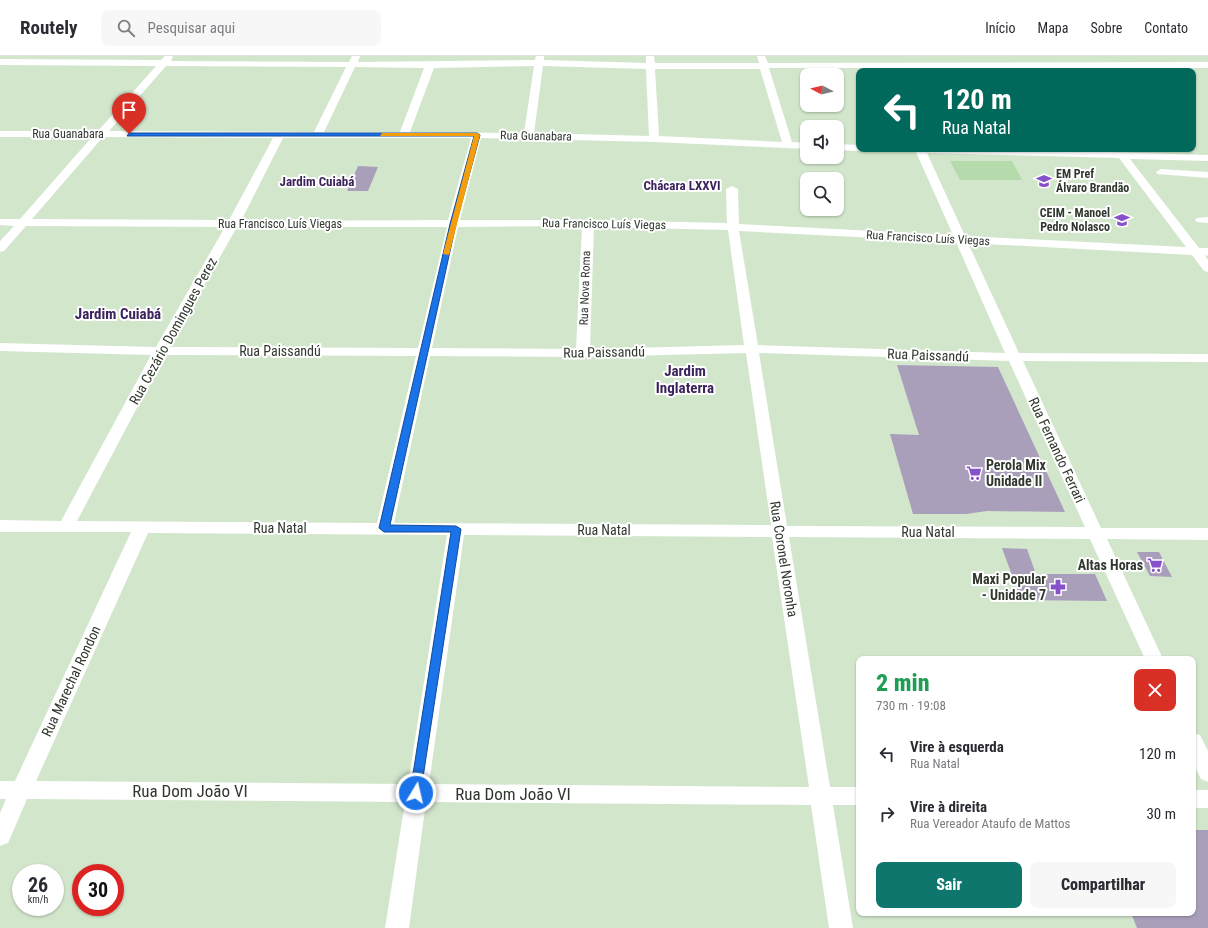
<!DOCTYPE html>
<html lang="pt">
<meta charset="utf-8">
<style>
body{margin:0;font-family:"Roboto Condensed",sans-serif;background:#f7f7f7;color:#2b2b33;height:100vh;display:flex;flex-direction:column;font-size:15px;white-space:nowrap}
*{box-sizing:border-box;margin:0}
p{font-size:13px;color:#7c7c81}
.icon{flex:none;width:22px;height:22px;fill:none;stroke:currentColor;stroke-width:2;stroke-linecap:round;stroke-linejoin:round}
.map{position:relative;flex:1;overflow:hidden}
.details{position:absolute;left:856px;top:600px;width:340px;height:260px;display:flex;flex-direction:column;background:#fff;border-radius:8px;box-shadow:0 1px 3px #0004}
.details>*{flex:none}
.hud{position:absolute;left:856px;top:12px;width:340px;height:84px;border-radius:8px;box-shadow:0 1px 3px #0004;background:#00695c;color:#fff;overflow:hidden}
.needle{width:26px;rotate:277deg}
.tools{position:absolute;left:800px;top:12px;display:grid;gap:8px}
.tools a{display:grid;place-items:center;width:44px;height:44px;border-radius:8px;background:#fff;box-shadow:0 1px 3px #0004;font-size:20px}
.speed{position:absolute;left:12px;top:808px;display:flex;gap:8px;font-size:20px;font-weight:700;text-align:center}
.speed>*{display:grid;place-content:center;width:52px;height:52px;border-radius:50%;background:#fff;box-shadow:0 1px 3px #0004;line-height:1}
.speed small{font-size:10px;font-weight:400}
.speed .limit{border:6px solid #d22;background:#fff;color:#111}
.pin{position:absolute;display:grid;place-items:center;width:34px;height:34px;color:#fff;margin:-41px -17px;border-radius:50% 50% 50% 0;rotate:-45deg;box-shadow:0 0 4px #0007}
.pin .icon{rotate:45deg}
.me{position:absolute;width:44px;margin:-22px;rotate:9deg;stroke-linejoin:round;filter:drop-shadow(0 0 3px #0008)}
.turn{display:flex;align-items:center;gap:14px;height:84px;padding:0 20px;font-size:18px}
.turn .icon{width:52px;height:52px;stroke-width:2.5}
.turn b{display:block;font-size:28px;line-height:34px}
.round{display:grid;place-items:center;flex:none;width:42px;height:42px;border-radius:8px;background:#f7f7f7}
.summary{display:flex;align-items:center;justify-content:space-between;height:68px;padding:0 20px}
h1{font-size:24px;font-weight:800;line-height:30px;color:#1e9e55}
.cta{display:flex;gap:8px;margin-top:auto;padding:8px 20px}
.cta a{flex:1;height:46px;border-radius:8px;background:#0f766e;color:#fff;font-size:16px;font-weight:800;line-height:46px;text-align:center}
.cta a+a{background:#f7f7f7;color:#2b2b33}
ul{padding:0;list-style:none}
li{display:flex;align-items:center;gap:12px;height:60px;padding:0 20px}
li div{flex:1}
li b{display:block;font-size:15px}
li em{font-style:normal}
header{display:flex;align-items:center;gap:24px;box-sizing:border-box;height:56px;padding:0 20px;background:#fff;border-bottom:1px solid #e1e1e2}
header strong{font-size:19px}
nav{display:flex;gap:22px;margin-inline-start:auto;font-size:14px}
.search{width:280px;height:36px;background:#f7f7f7;display:flex;align-items:center;gap:10px;box-sizing:border-box;padding:0 14px;border-radius:8px;color:#7c7c81;font-size:15px}
.map>svg:first-child{display:block}
.green{fill:#b5daab}
.building{fill:#a99fbb}
.lines{fill:none;stroke-linecap:round;stroke-linejoin:round}
.minor{fill:#fff;fill-rule:evenodd}
.route{fill:#1a73e8;stroke:#114b97}
.slow{fill:#f59e0b}
.labels{text-anchor:middle;dominant-baseline:central;stroke-width:4;stroke-linejoin:round;paint-order:stroke}
.far-street-label{font-size:12px;fill:#30382e;stroke:#fff}
.far-poi-label{font-size:12px;font-weight:bold;fill:#30382e;stroke:#fff;text-anchor:start}
.far-neighbourhood-label{font-size:13px;font-weight:bold;fill:#3c235c;stroke:#fff}
.street-label{font-size:14px;fill:#30382e;stroke:#fff}
.poi-label{font-size:14px;font-weight:bold;fill:#30382e;stroke:#fff;text-anchor:end}
.neighbourhood-label{font-size:15px;font-weight:bold;fill:#3c235c;stroke:#fff}
.near-street-label{font-size:17px;fill:#30382e;stroke:#fff}
</style>
<header>
<strong>Routely</strong>
<div class="search"><svg class="icon" aria-label="search" viewBox="0 0 24 24"><circle cx="10" cy="10" r="6"/><path d="M15 15l6 6"/></svg>Pesquisar aqui</div>
<nav><a>Início</a><a>Mapa</a><a>Sobre</a><a>Contato</a></nav>
</header>
<div class="map">
<svg width="1208" height="872" viewBox="0 0 1208 872">
<rect width="100%" height="100%" fill="#d2e6cc"/>
<path class="green" d="M950 105H1012L1022 124H960Z"/>
<path class="building" d="M358 110 378 111 368 135H347Z
M897 309 998 311 1065 456 987 455 966 458H913L890 378 919 379Z
M1002 492 1027 493 1036 518H1095L1107 545 1021 544Z
M1137 496H1159L1172 521 1150 520Z
M1193 774H1208V872H1137L1131 857H1193Z"/>
<g class="lines">
<path class="minor" d="M165 0H173L171 5 349 6 352 0H360L358 6 535 4 536 0H544V4L646 7V0H654L655 7H759L757 0H765L768 7 1208 6V12H769L792 86 807 87V93L654 86 481 82 460 164H588L727 167 726 133 732 130 738 133 739 168 953 179 916 96H907L902 93H1011L1208 99V105L1130 103 1199 192H1208V200L1205 199 1208 204V216L1204 215 1192 199 968 187 1019 297 1208 298V306L1023 305 1101 472H1208V484L1107 483 1163 603H1145L1090 483 789 481 830 731H859V749H833L853 872H829L811 749 426 746 409 872H385L405 746 27 743 8 787 0 790V757L6 743H0V725H15L131 476H0V464L61 465 151 299 0 295V287L156 291 225 171 26 170 4 195 0 196V185L14 170 0 169V163H20L92 81H0V75H98L156 10 0 9V3L161 4ZM166 10 346 11 314 76 109 75ZM534 10 524 77 410 76 434 12ZM543 10 646 13 649 80 534 77ZM355 11 424 12 400 76H324ZM655 13H760L782 86 659 80ZM103 81 273 82 229 164 32 163ZM283 82H471L448 164 241 165ZM927 97 1119 102 1186 191 965 180ZM582 170 576 293 432 292 458 171ZM237 171H447L418 292 169 291ZM594 171 728 174 744 289 590 293ZM739 175 956 186 1005 297 758 289ZM746 297 771 469 394 467 430 300 583 301ZM759 297 1009 305 1085 471 787 470ZM165 299 416 300 377 467 77 465ZM148 477 447 479 408 728 36 725ZM464 479 772 481 809 731 429 728Z
M837 88 859 89V93H863L859 95 837 94Z
M1161 113 1208 116V122L1157 118 1156 116Z
M1208 161V167L1197 166 1195 164 1197 162Z
M1193 677 1200 679 1208 695V726L1201 723 1193 707Z
M1193 734H1208V752H1193Z"/>
</g>
<path class="route" d="M129 77H477L480 79 456 168 390 469 456 470 461 473 420 741 416 742 412 741 410 737 451 476H384L379 472 450 168 474 80H127Z"/>
<path class="slow" d="M382 77H477L480 79 449 199 443 198 474 80H380Z"/>
<defs>
<g id="school-bare" transform="scale(1.2)"><path d="M0-5L7-2L0 1L-7-2ZM-4 1L0 2.5L4 1V4Q0 6-4 4Z" fill="#8652ca" stroke="#fff" stroke-width="2.5" paint-order="stroke"/></g>
<g id="supermarket-bare" transform="scale(1.2)"><path d="M-6-5.5h2.5l.6 2H6L4.5 2H-2.5L-4.4-4H-6ZM-1.5 3.2a1.3 1.3 0 1 0 .1 0ZM3 3.2a1.3 1.3 0 1 0 .1 0Z" fill="#8652ca" stroke="#fff" stroke-width="2.5" paint-order="stroke"/></g>
<g id="pharmacy-bare" transform="scale(1.2)"><path d="M-2-6h4v4h4v4h-4v4h-4v-4h-4v-4h4Z" fill="#8652ca" stroke="#fff" stroke-width="2.5" paint-order="stroke"/></g>
</defs>
<g fill-rule="evenodd">
<use href="#school-bare" x="1044" y="125"/>
<use href="#school-bare" x="1122" y="164"/>
<use href="#supermarket-bare" x="974" y="417"/>
<use href="#supermarket-bare" x="1155" y="509"/>
<use href="#pharmacy-bare" x="1058" y="531"/>
</g>
<g class="labels">
<g class="far-street-label">
<text x="68" y="78">Rua Guanabara</text>
<text transform="translate(536 80) rotate(1)">Rua Guanabara</text>
<text x="280" y="168">Rua Francisco Luís Viegas</text>
<text transform="translate(604 168) rotate(1)">Rua Francisco Luís Viegas</text>
<text transform="translate(928 182) rotate(3)">Rua Francisco Luís Viegas</text>
<text transform="translate(585 232) rotate(-88)">Rua Nova Roma</text>
</g>
<g class="far-poi-label">
<text x="1056" y="118">EM Pref<tspan x="1056" dy="14">Álvaro Brandão</tspan></text>
<text x="1110" y="157" text-anchor="end">CEIM - Manoel<tspan x="1110" dy="14">Pedro Nolasco</tspan></text>
</g>
<g class="far-neighbourhood-label">
<text x="317" y="125">Jardim Cuiabá</text>
<text x="682" y="129">Chácara LXXVI</text>
</g>
<g class="street-label">
<text transform="translate(173 275) rotate(-61)">Rua Cezário Domingues Perez</text>
<text x="280" y="295">Rua Paissandú</text>
<text transform="translate(604 296) rotate(-1)">Rua Paissandú</text>
<text transform="translate(928 299) rotate(2)">Rua Paissandú</text>
<text transform="translate(1057 394) rotate(65)">Rua Fernando Ferrari</text>
<text x="280" y="472">Rua Natal</text>
<text x="604" y="474">Rua Natal</text>
<text x="928" y="476">Rua Natal</text>
<text transform="translate(784 503) rotate(81)">Rua Coronel Noronha</text>
<text transform="translate(71 625) rotate(-65)">Rua Marechal Rondon</text>
</g>
<g class="poi-label">
<text x="986" y="409" text-anchor="start">Perola Mix<tspan x="986" dy="16">Unidade II</tspan></text>
<text x="1143" y="509">Altas Horas</text>
<text x="1046" y="523">Maxi Popular<tspan x="1046" dy="16">- Unidade 7</tspan></text>
</g>
<g class="neighbourhood-label">
<text x="118" y="258">Jardim Cuiabá</text>
<text x="685" y="315">Jardim<tspan x="685" dy="17">Inglaterra</tspan></text>
</g>
<g class="near-street-label">
<text x="190" y="735">Rua Dom João VI</text>
<text x="513" y="738">Rua Dom João VI</text>
</g>
</g>
</svg>
<div class="tools">
<a><svg class="needle" viewBox="-14 -14 28 28"><path d="M0-13l5 13h-10z" fill="#e53935"/><path d="M0 13l5-13h-10z" fill="#7c7c81"/></svg></a>
<a><svg class="icon" aria-label="sound" viewBox="0 0 24 24"><path d="M4 9h4l5-4v14l-5-4H4zM17 9q2 3 0 6"/></svg></a>
<a><svg class="icon" aria-label="search" viewBox="0 0 24 24"><circle cx="10" cy="10" r="6"/><path d="M15 15l6 6"/></svg></a>
</div>
<div class="speed"><div>26<small>km/h</small></div><div class="limit">30</div></div>
<div class="pin" style="left:129px;top:78px;background:#d93025"><svg class="icon" aria-label="arrive" viewBox="0 0 24 24"><path d="M6 21V4h12l-3 4 3 4H6"/></svg></div>
<svg class="me" style="left:416px;top:737px" viewBox="-20 -20 40 40"><circle r="17" fill="#1a73e8" stroke="#fff" stroke-width="3"/><path d="M0-11L8 9 0 5-8 9z" fill="#fff"/></svg>
<div class="hud">
<div class="turn"><svg class="icon" aria-label="left" viewBox="0 0 24 24"><path d="M17 20v-9H6M10 6l-5 5 5 5"/></svg><div><b>120 m</b>Rua Natal</div></div>
</div>
<section class="details">
<div class="summary"><div><h1>2 min</h1><p>730 m · 19:08</p></div><a class="round" style="background:#d93025;color:#fff"><svg class="icon" aria-label="close" viewBox="0 0 24 24"><path d="M6 6l12 12M18 6L6 18"/></svg></a></div>
<ul>
<li><svg class="icon" aria-label="left" viewBox="0 0 24 24"><path d="M17 20v-9H6M10 6l-5 5 5 5"/></svg><div><b>Vire à esquerda</b><p>Rua Natal</p></div><em>120 m</em></li>
<li><svg class="icon" aria-label="right" viewBox="0 0 24 24"><path d="M7 20v-9h11M14 6l5 5-5 5"/></svg><div><b>Vire à direita</b><p>Rua Vereador Ataufo de Mattos</p></div><em>30 m</em></li>
</ul>
<div class="cta"><a>Sair</a><a>Compartilhar</a></div>
</section>
</div>
